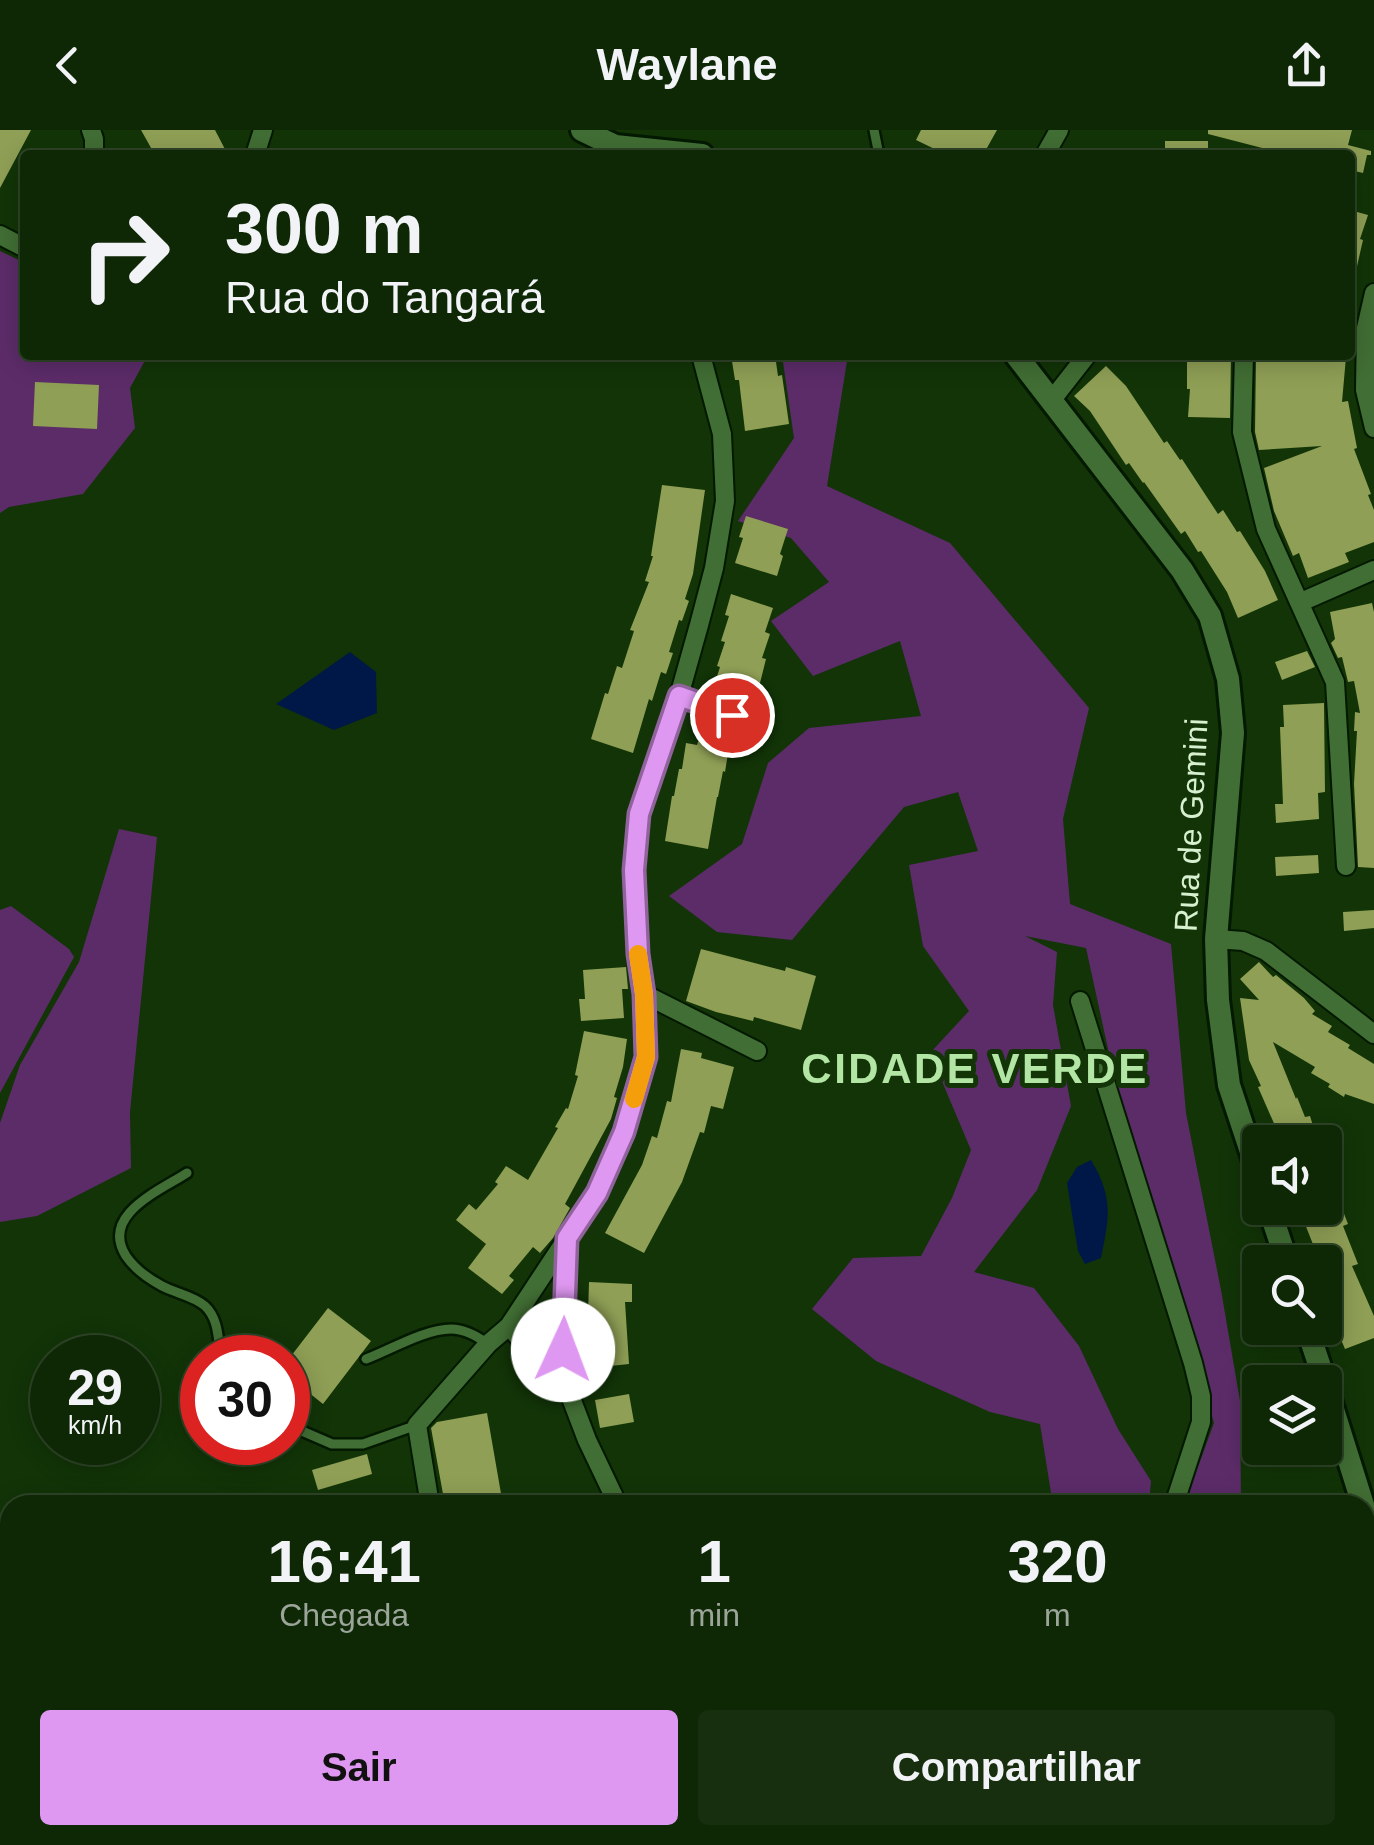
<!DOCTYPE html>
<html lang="pt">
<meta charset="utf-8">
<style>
body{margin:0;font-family:Arial,sans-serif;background:#172f0f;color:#f1f3f6;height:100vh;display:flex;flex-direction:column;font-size:38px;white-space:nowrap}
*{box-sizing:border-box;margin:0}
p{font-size:32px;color:#9ba59a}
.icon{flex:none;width:55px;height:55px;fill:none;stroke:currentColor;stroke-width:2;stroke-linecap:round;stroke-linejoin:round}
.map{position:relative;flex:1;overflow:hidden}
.sheet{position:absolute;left:0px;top:1365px;width:1375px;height:350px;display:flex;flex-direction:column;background:#0e2705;border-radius:30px 30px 0 0;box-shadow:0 5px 25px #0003,0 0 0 2px #2e4427}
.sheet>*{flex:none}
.banner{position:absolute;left:20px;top:20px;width:1335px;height:210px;border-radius:10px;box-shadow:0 5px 25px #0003,0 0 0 2px #2e4427;background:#0e2705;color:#f1f3f6;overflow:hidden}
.controls{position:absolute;left:1242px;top:995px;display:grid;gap:20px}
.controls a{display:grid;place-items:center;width:100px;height:100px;border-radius:10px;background:#0e2705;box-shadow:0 5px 25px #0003,0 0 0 2px #2e4427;font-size:50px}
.speed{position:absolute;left:30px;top:1205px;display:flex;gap:20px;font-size:50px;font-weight:700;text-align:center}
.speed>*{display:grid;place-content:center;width:130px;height:130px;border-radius:50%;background:#0e2705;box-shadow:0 5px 25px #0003,0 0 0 2px #2e4427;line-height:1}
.speed small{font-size:25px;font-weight:400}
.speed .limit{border:15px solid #d22;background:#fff;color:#111}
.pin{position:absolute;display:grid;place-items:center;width:85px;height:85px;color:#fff;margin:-42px;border:5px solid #fff;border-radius:50%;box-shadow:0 2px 10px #0007}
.me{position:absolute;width:110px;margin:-55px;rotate:2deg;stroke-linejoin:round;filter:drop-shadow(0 0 8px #0008)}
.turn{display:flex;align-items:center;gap:35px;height:210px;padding:0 40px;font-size:45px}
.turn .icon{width:130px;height:130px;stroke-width:2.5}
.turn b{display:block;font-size:70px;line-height:85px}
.eta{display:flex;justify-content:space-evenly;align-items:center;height:170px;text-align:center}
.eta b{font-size:60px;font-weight:700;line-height:70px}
.button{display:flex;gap:20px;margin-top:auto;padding:20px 40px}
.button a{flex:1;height:115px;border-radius:10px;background:#df98f1;color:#111;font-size:40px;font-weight:700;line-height:115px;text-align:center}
.button a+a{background:#172f0f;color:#f1f3f6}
header{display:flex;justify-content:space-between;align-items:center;height:130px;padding:0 40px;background:#0e2705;font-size:45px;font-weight:700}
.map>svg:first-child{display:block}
.green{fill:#5c2c69}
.water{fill:#001847}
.building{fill:#8f9f55}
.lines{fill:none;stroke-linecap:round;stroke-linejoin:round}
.lane-casing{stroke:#031900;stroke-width:14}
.street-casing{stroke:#031900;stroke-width:22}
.secondary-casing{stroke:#031900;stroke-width:28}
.lane{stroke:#416e34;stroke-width:9}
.street{stroke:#416e34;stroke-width:18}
.secondary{stroke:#416e34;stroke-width:22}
.route-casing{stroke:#91639d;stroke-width:25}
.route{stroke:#df98f1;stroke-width:18}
.slow{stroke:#f59e0b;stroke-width:18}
.labels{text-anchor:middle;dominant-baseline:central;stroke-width:10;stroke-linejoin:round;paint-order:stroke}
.street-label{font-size:32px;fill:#d7f0d0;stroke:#123407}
.district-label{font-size:42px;font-weight:bold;letter-spacing:2.5px;fill:#b3e6a5;stroke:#123407}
</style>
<header><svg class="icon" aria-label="back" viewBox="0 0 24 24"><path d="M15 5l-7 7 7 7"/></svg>Waylane<svg class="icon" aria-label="share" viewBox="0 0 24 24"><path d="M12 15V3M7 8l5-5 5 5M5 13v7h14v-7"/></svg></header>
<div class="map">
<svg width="1374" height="1715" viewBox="0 0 1374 1715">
<rect width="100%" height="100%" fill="#123407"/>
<path class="green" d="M0 121 25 133V225H148L130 258 135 298 83 364 9 377 0 383Z
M782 225H848L827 356 950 413 1089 578 1063 689 1070 774 1171 814 1186 983 1221 1160 1240 1271 1241 1375H1184L1214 1293 1177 1154 1117 960 1086 818 1025 806 1057 822 1053 875 1071 976 1037 1060 974 1142 1034 1158 1079 1216 1118 1299 1151 1351 1149 1375H1053L1040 1294 990 1282 876 1231 812 1179 853 1128 921 1126 952 1068 971 1020 930 923 969 881 923 816 909 735 978 721 958 662 904 677 792 810 717 802 669 766 742 714 768 633 809 598 921 586 900 511 813 546 771 491 829 452 791 408 738 391 794 308Z
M119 699 157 707 130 982 131 1038 37 1086 0 1092V993L20 935 79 832Z
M11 776 69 819 74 827 0 963V780Z
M0 1555 10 1557V1705H37L34 1715H0Z
M764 1705H1206L1213 1715H756Z"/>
<path class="water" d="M350 522 376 542 377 583 334 600 276 574Z
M1091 1030C1114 1068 1109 1088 1101 1128L1085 1134 1078 1121 1067 1053 1077 1037Z"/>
<path class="building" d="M0 0H31L0 58Z
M141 0H215L228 25H155Z
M921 0H997L983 25H947L916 10Z
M1208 0H1352L1348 15 1371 21V25H1367L1363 43 1350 40V25H1290L1208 4Z
M1165 11H1208V25H1165Z
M1350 80 1368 85 1360 109 1363 110 1355 145 1350 144Z
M731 225H775L778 246 782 245 789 294 745 301 739 250H735Z
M1187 225H1231L1230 288 1188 287 1190 259H1187Z
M1256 225H1336L1346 227 1342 272 1348 271 1357 318 1354 319 1371 364 1368 365 1374 380V412L1345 423 1349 432 1308 448 1299 423 1293 426 1274 381 1264 338 1322 316 1259 320 1255 302Z
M1106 236 1126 256 1164 313 1167 311 1180 330 1182 329 1218 384 1223 380 1237 402 1240 401 1265 441 1278 470 1238 488 1227 462 1201 421 1198 422 1185 401 1181 404 1144 352 1143 353 1129 333 1126 335 1090 281 1074 266Z
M35 252 99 255 97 299 33 296Z
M662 355 705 360 693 444 685 469 689 471 682 491 679 490 669 522 673 523 666 544 661 542 652 571 649 569 633 623 591 609 605 563 608 564 617 536 622 538 634 501 630 500 649 452 645 451 653 426H651Z
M746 386 788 399 780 424 783 426 777 446 735 433 743 408 739 407Z
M731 464 773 478 765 502 770 504 762 528 766 529 755 573 713 559 720 537 717 536 725 512 721 511 729 486 725 485Z
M1372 473 1374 482V738L1358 737 1354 654 1357 601H1354L1355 582 1360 583 1354 551 1348 552 1342 527 1338 528 1331 513 1335 509 1330 482Z
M1307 521 1315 537 1282 550 1275 532Z
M1324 573 1325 662 1318 663 1319 689 1276 693 1275 674H1283L1280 597H1284L1283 575Z
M705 589 747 603 741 621 729 617 725 642 723 641 718 667H717L708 719 665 711 672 666H674L679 639H682L686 613 697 615Z
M1318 725 1319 743 1276 746 1275 727Z
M1374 780V798L1344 801 1343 782Z
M701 819 785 841 786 837 816 846 801 900 754 887 753 891 716 882 686 871Z
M1259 832 1273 847 1276 845 1304 868 1315 881 1312 884 1332 896 1328 902 1350 915 1348 918 1374 934V974L1345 964 1344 967 1328 957 1330 954 1311 943 1315 937 1273 912 1296 969 1297 967 1305 987 1310 986 1318 1012H1276L1272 1000 1276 998 1258 957 1261 956 1249 930 1240 868 1259 870 1240 849Z
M626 837 628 859H622L624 888 581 891 579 869H585L583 840Z
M584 901 627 909 623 937 614 967 617 968 611 989 565 1074 570 1078 553 1108 540 1123 533 1117 509 1146 514 1150 502 1164 468 1138 486 1114 456 1090 469 1074 476 1080 498 1054 495 1052 506 1036 528 1050 558 998 555 997 566 978 568 979 578 946 575 945Z
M681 919 702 923 701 928 734 937 723 979 711 976 704 1003 700 1002 682 1052 644 1123 605 1103 642 1035 652 1006 657 1008 667 971 671 972Z
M1335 1051 1343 1070 1339 1071 1348 1094 1343 1096 1358 1134 1352 1136 1374 1186V1208L1345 1219 1325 1172V1132H1320L1303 1089 1306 1088 1302 1078H1325V1055Z
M589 1152 632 1154V1172H625L629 1234 591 1238 587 1204 583 1205 582 1186 588 1185Z
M328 1178 371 1211 323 1274 288 1246V1230Z
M629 1264 634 1292 600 1298 595 1270Z
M487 1283 503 1375H445L431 1298 437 1292Z
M367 1324 372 1344 318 1360 312 1340Z"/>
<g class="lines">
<g class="lane-casing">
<path id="lane" d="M874 0 879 25
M187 1043C159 1061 100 1085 126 1126 134 1138 149 1149 162 1156 175 1163 194 1166 205 1176 219 1189 218 1210 221 1228
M366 1229C390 1220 425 1199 451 1199 464 1199 477 1206 488 1214
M288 1295 332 1314H363L417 1295"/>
</g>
<g class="street-casing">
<path id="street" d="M91 0 94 9V25
M255 25 263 0
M1045 25 1059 0
M0 105 25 118
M1374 163 1366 198 1365 260 1374 298
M1244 225 1242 302 1266 399 1335 552 1346 736
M1051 271 1087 225
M1301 472 1374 440
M679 567 759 594
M1216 809 1243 811 1266 821 1374 904
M644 864 757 921
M1080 871 1193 1233 1201 1266V1292L1174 1375
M567 1109 563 1220 571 1267
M509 1196 571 1268 587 1310 618 1375
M430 1375 417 1295 488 1214 509 1196 597 1063 624 1002 646 927 644 864 638 823 633 740 639 683 681 559 699 495 714 438 725 371 722 304 701 225
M1365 1654 1374 1655
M350 1715 354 1705
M523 1715 527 1705
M704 1715 708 1705
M1355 1715V1705"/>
</g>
<g class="secondary-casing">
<path id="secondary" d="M582 0 615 16 702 25
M1016 225 1182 440 1210 486 1228 549 1233 603 1216 809 1218 870 1229 955 1260 1049
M1269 1078 1287 1132
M1307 1198 1325 1252
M1325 1254 1363 1375
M1365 1381 1374 1410"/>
</g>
<use href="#lane" class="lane"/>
<use href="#street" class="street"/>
<use href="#secondary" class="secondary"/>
</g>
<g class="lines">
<g class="route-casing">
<path id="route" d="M563 1220 567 1108 597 1063 624 1002 646 927 644 864 638 824 634 740 639 684 679 566 732 585"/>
</g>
<use href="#route" class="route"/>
<path class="slow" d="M634 969 646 927 644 864 638 824"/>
</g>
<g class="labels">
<g class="street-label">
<text transform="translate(1191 695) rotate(-87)">Rua de Gemini</text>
</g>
<g class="district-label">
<text x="975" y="938">CIDADE VERDE</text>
</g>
</g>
</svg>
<div class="controls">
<a><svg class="icon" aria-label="sound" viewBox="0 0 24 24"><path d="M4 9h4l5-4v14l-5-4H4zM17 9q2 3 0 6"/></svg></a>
<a><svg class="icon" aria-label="search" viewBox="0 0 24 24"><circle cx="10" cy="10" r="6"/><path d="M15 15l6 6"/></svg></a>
<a><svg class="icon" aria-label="layers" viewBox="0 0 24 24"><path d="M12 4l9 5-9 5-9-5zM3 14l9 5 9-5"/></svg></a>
</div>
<div class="speed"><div>29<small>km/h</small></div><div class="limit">30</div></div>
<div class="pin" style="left:732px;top:585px;background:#d93025"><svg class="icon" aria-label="arrive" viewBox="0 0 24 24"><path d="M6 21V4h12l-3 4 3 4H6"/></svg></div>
<svg class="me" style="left:563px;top:1220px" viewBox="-20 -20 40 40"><circle r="19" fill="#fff"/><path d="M0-13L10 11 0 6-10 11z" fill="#df98f1"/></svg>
<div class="banner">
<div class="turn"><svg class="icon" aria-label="right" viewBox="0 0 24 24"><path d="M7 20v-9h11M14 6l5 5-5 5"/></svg><div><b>300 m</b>Rua do Tangará</div></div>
</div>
<section class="sheet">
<div class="eta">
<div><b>16:41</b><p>Chegada</p></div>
<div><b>1</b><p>min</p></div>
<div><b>320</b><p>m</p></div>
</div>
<div class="button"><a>Sair</a><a>Compartilhar</a></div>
</section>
</div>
